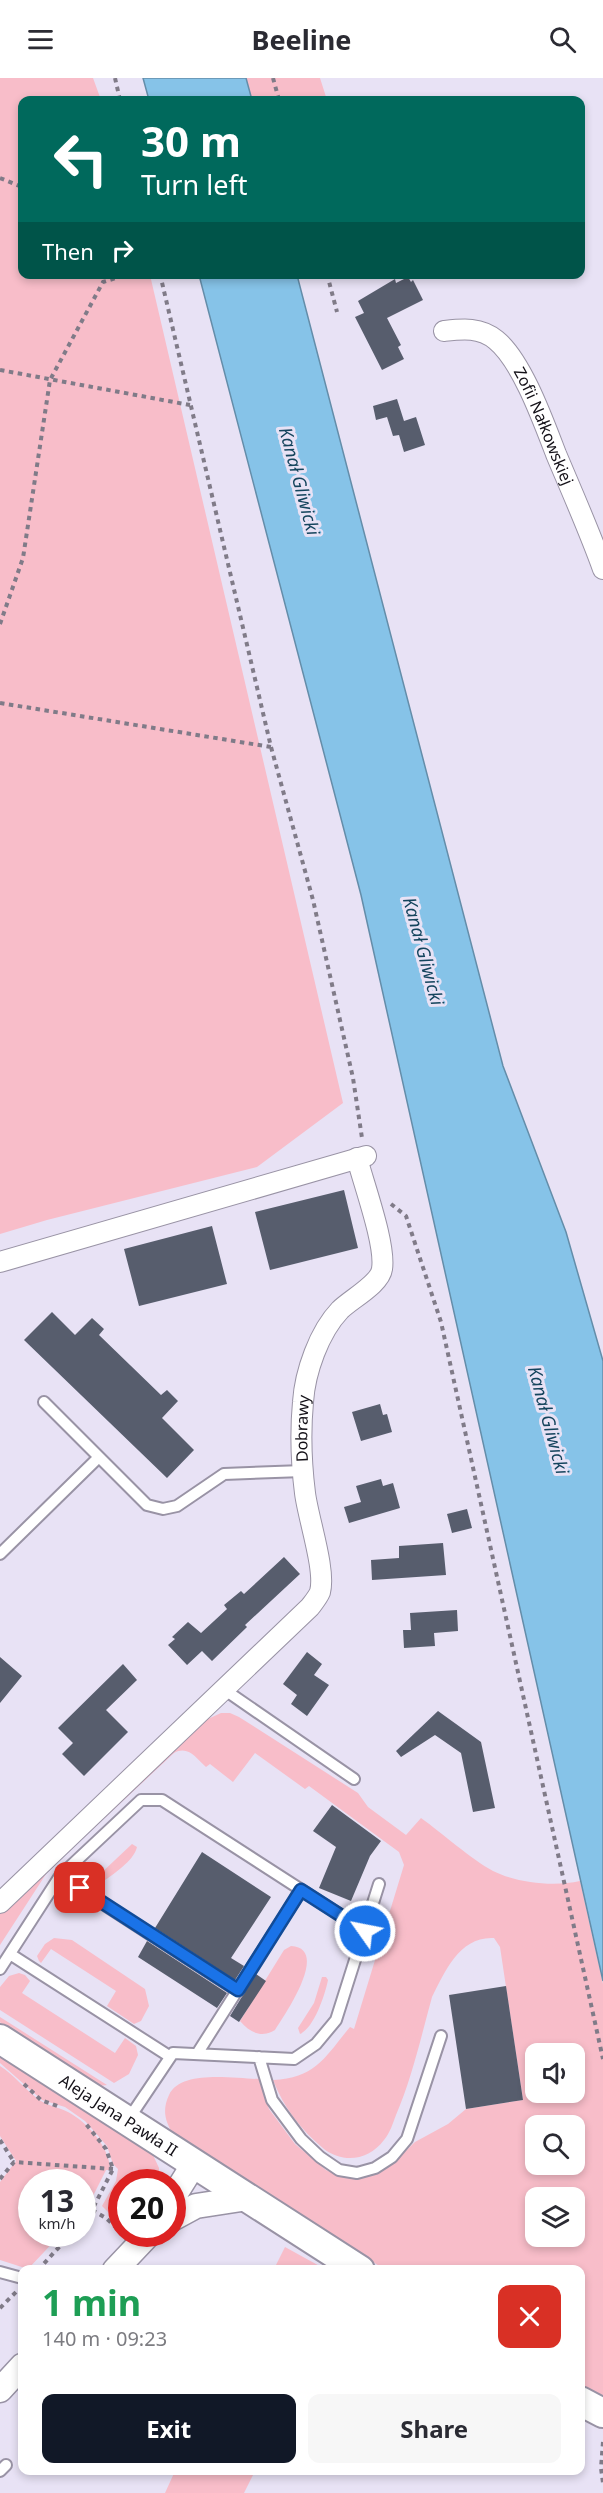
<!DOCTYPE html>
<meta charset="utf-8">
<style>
body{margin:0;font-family:"Noto Sans",sans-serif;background:#f7f7f7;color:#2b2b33;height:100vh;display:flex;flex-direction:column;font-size:22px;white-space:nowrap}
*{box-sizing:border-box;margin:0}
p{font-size:20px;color:#7c7c81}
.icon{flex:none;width:33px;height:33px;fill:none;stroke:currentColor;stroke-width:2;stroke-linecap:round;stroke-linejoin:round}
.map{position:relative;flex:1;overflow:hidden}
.sheet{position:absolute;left:18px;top:2187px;width:567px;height:210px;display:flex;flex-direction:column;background:#fff;border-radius:12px;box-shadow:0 3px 9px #0003}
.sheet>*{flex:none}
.banner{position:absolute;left:18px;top:18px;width:567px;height:183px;border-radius:12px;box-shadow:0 3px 9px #0003;background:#00695c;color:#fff;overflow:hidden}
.tools{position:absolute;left:525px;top:1965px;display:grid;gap:12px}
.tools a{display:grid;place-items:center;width:60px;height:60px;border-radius:12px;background:#fff;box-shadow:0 3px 9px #0003;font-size:30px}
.speed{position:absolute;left:18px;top:2091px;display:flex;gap:12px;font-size:30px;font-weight:700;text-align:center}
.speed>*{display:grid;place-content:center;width:78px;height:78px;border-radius:50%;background:#fff;box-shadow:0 3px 9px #0003;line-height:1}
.speed small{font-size:15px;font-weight:400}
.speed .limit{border:9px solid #d22;background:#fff;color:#111}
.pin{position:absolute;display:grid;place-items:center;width:51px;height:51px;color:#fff;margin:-26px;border-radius:12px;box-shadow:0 3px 9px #0006}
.me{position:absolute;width:66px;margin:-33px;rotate:303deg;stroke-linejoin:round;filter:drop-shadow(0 0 4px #0008)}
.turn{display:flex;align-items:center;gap:21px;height:126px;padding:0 24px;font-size:27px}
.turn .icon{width:78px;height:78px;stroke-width:2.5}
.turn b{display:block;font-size:42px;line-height:51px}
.then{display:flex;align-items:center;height:57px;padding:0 24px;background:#0003;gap:12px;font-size:22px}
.round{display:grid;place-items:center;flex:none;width:63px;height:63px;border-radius:12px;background:#f7f7f7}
.headline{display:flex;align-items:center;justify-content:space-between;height:102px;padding:0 24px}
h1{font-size:36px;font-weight:700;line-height:45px;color:#1e9e55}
.button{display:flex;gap:12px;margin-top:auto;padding:12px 24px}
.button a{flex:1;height:69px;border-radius:12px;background:#111827;color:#fff;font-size:24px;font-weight:700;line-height:69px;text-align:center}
.button a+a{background:#f7f7f7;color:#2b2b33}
header{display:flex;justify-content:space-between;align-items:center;height:78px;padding:0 24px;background:#fff;font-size:27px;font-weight:700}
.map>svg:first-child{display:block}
.green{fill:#f8bdc9;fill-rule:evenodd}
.water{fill:#86c3e8;stroke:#648da9;stroke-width:1.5}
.building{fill:#575d6d}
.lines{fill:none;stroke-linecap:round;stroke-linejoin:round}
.service-casing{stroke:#9993a5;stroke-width:14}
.minor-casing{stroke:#9993a5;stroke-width:22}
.tertiary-casing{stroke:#9993a5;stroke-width:27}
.secondary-casing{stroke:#9993a5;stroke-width:32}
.path{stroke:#807b88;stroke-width:4;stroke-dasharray:4.5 4.5;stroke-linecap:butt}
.service{stroke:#fff;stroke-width:10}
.minor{stroke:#fff;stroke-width:20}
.tertiary{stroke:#fff;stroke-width:24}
.secondary{stroke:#fff;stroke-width:28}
.route-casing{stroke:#114b97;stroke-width:15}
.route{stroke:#1a73e8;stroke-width:10}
.labels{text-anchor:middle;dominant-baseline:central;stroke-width:6;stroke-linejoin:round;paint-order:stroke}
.street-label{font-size:16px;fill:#131017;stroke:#e8e2f5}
.water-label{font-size:18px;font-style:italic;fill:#14445d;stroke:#e8e2f5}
</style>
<header><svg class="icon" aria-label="menu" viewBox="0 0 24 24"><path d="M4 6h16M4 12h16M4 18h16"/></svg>Beeline<svg class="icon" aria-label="search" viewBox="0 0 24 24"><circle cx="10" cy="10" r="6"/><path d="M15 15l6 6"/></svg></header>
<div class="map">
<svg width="603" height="2415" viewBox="0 0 603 2415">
<rect width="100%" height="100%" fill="#e8e2f5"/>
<path class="green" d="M0 0H93L101 22H22V196L150 197 343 1025 257 1089 47 1142 0 1156Z
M246 0H320L327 22H252Z
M221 1635H230L239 1639 358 1715 368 1729 406 1757 421 1740C442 1755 471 1781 493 1793 517 1805 554 1809 580 1803L603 1906V2322L581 2309 580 2192 384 2191 173 2056C165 2043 162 2032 169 2017 181 1991 235 2001 260 2001L269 2031 295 2066 326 2092 337 2097 356 2101 381 2093 390 2088 415 2064 448 2046 466 2031 523 2022 500 1869 494 1860C460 1858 445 1893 432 1919 421 1959 412 2000 396 2037 393 2045 390 2055 384 2062 369 2082 344 2086 324 2071 301 2052 284 2030 273 2002 316 2000 325 1979 350 1949L354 1951 404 1787 399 1774 309 1708 305 1711 255 1675 233 1704 210 1686 206 1689C196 1680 188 1667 174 1675L48 1793 0 1867V1828L197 1646ZM536 1976H574V2014H536ZM536 2048H574V2086H536ZM536 2120H574V2158H536Z
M132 1766 137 1769C134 1783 112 1797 101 1805L97 1804 98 1798Z
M54 1860 72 1862 145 1911 149 1928 141 1943 134 1946 107 1928 116 1913 51 1871 41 1885 39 1883 37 1878 45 1866Z
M291 1868C331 1870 284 1938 275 1952 262 1960 250 1955 240 1943L284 1872Z
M19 1895 25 1897 30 1903 22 1915 115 1975 125 1960 136 1968 138 1977 129 1996 114 2005 0 1932V1909L9 1898Z
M322 1899H326L328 1902C325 1917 314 1950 300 1956L298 1950 314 1925Z
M0 1939 107 2007 99 2008 5 1951 0 1944Z
M0 1974 153 2077 159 2090V2104H122L121 2147 102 2128 116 2103 118 2091 113 2086 107 2068 85 2043 65 2029 42 2022 0 1985Z
M0 1988C14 1997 25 2011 38 2021 47 2028 58 2029 68 2034 87 2044 110 2069 110 2092H106L93 2118 83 2133 82 2104H32V2156H61L28 2191 0 2182V2104L16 2083 0 2058Z
M285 2169 325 2191H274Z
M175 2393V2392L255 2393 244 2415H165Z"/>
<path class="water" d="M143 0H246L252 22H149Z
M199 197H297L503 988 566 1154 603 1283V1903L361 817Z"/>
<path class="building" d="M408 199 411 204 413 202 423 222 387 240 401 267 398 269 404 281 382 292 355 239 364 235 358 223 395 201 396 205Z
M397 321 404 343 416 339 425 367 404 374 399 357 393 358 387 339 376 342 373 328Z
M344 1112 358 1170 270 1192 255 1134Z
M212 1148 227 1206 139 1228 124 1171Z
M52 1234 75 1257 92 1240 104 1251 99 1257 161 1317 167 1312 178 1323 162 1340 194 1372 167 1400 24 1262Z
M380 1326 383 1337 387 1336 392 1354 361 1363 352 1334Z
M381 1401 383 1408 393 1405 400 1430 349 1445 344 1429 361 1424 356 1408Z
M467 1431 472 1450 452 1455 447 1436Z
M443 1465 446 1497 372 1502 371 1482 399 1480V1468Z
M284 1479 300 1496 245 1547 247 1549 212 1583 202 1573 187 1587 168 1567 175 1561 172 1559 188 1544 201 1555 227 1531 224 1527 241 1513 244 1516Z
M457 1532 458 1553 434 1555 435 1568 404 1570 403 1552H411L410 1535Z
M307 1574 322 1586 314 1597 329 1607 307 1638 291 1626 297 1617 283 1606Z
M0 1579 22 1598 0 1625Z
M123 1586 137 1602 106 1632 128 1654 84 1698 62 1676 73 1665 58 1650Z
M438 1633 481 1664 495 1730 473 1734 461 1675 435 1657 401 1679 396 1673Z
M332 1727 381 1763 370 1778 351 1823 319 1810 336 1769 313 1753Z
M202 1774 271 1819 231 1880 244 1888 235 1902 155 1850Z
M147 1863 227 1915 217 1930 138 1879Z
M256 1896 266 1903 239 1944 230 1938Z
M506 1908 523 2022 466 2031 449 1917Z"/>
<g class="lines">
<g class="service-casing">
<path id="service" d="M44 1324 147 1427 163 1431 177 1428 224 1396 303 1393
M0 1476 99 1379
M225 1612 354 1701
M60 1798 238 1913
M10 1876 169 1978
M0 1891 60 1798 141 1722H162L365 1853
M197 1976 301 1812
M259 1979 272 2022 301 2061 320 2079 339 2092 357 2095 375 2090 392 2079 407 2061 441 1958
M128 2042 173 1975 294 1981 316 1966 336 1942 379 1806
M0 2194 22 2200
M0 2393 6 2387"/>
</g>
<g class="minor-casing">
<g id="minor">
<path id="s1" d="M444 253C463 251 480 249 496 262 522 283 544 345 556 376 572 414 589 452 603 491"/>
<path d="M0 1184 366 1078"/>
<path id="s2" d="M0 1825 310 1529C313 1525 318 1519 320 1514 326 1492 308 1440 305 1415 301 1383 300 1356 303 1324 305 1294 319 1254 340 1232 351 1221 380 1206 382 1191 386 1167 364 1107 357 1080"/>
</g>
</g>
<g class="tertiary-casing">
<path id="tertiary" d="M172 2121 194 2086
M172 2141 196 2128 248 2120
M115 2192 149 2156
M0 2312 22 2288"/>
</g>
<g class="secondary-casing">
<g id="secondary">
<path id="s3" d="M0 1961 360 2192"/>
<path d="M580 2323 603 2335"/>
</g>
</g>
<path class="path" d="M115 0 120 22
M273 0 279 22
M0 100 22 109
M160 196 271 669 313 822 353 1000 362 1060
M327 196 337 234
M0 292 190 327
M0 546 23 480 50 302 103 204 129 196
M0 625 271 669
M391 1126 406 1138 441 1244 603 1981
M24 2006 41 2022 60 2029
M0 2062 14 2084
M0 2101 14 2084 113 2091
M92 2132 106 2140 122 2155
M82 2142 92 2132 113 2091 106 2071 86 2046
M38 2192 71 2156
M0 2230 18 2212
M603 2364 601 2390 603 2405"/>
<use href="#service" class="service"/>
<use href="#minor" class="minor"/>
<use href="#tertiary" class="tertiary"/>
<use href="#secondary" class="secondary"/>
</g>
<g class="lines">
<g class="route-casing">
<path id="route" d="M80 1810 238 1912 301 1812 365 1853"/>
</g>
<use href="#route" class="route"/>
</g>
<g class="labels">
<g class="street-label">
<text stroke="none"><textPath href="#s1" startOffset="154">Zofii Nałkowskiej</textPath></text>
<text stroke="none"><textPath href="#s2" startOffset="612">Dobrawy</textPath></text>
<text stroke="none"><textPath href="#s3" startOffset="141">Aleja Jana Pawła II</textPath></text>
</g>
<g class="water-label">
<text transform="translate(300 403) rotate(75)">Kanał Gliwicki</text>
<text transform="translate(424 873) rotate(75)">Kanał Gliwicki</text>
<text transform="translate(549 1342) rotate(75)">Kanał Gliwicki</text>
</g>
</g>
</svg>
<div class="tools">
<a><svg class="icon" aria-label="sound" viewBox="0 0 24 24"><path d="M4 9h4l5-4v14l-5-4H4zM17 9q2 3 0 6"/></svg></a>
<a><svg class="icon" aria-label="search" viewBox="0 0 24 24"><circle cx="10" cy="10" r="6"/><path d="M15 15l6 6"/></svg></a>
<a><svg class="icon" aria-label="layers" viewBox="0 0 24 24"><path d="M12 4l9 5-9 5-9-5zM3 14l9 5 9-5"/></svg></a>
</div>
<div class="speed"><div>13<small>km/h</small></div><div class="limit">20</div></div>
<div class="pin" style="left:80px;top:1810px;background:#d93025"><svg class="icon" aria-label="arrive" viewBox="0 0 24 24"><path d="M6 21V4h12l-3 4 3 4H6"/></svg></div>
<svg class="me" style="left:365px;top:1853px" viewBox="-20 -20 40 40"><circle r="17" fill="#1a73e8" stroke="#fff" stroke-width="3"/><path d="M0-11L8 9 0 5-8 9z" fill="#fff"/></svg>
<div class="banner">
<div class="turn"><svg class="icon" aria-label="left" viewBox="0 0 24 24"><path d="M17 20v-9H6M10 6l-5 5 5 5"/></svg><div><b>30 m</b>Turn left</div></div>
<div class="then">Then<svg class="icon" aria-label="right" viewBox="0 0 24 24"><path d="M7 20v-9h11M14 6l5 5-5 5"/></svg></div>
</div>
<section class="sheet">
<div class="headline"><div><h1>1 min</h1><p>140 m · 09:23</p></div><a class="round" style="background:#d93025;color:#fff"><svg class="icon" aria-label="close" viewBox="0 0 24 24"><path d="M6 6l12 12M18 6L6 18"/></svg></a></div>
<div class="button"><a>Exit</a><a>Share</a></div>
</section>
</div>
